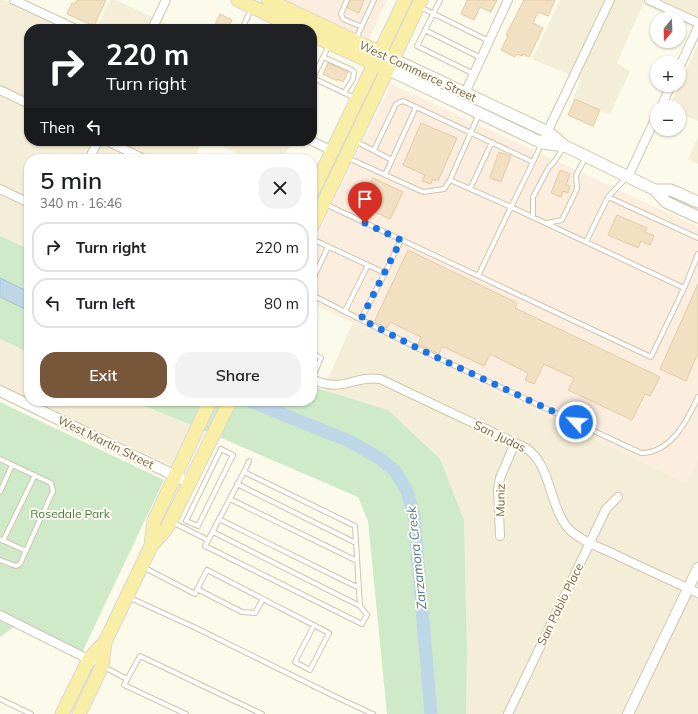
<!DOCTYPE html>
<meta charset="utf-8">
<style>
body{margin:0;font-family:Mulish,sans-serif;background:#f2f2f2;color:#202124;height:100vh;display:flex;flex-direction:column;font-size:15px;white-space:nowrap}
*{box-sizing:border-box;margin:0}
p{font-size:13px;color:#757577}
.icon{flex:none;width:22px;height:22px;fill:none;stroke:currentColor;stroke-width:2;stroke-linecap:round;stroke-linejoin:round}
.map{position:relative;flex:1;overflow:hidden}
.drawer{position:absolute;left:24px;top:154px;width:293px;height:252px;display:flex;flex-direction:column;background:#fff;border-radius:16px;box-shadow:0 1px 3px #0004}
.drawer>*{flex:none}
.guide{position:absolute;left:24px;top:24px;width:293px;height:122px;border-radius:16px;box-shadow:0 1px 3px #0004;background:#202124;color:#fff;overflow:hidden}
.needle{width:26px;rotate:199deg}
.controls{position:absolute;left:650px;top:12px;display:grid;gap:8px}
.controls a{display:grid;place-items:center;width:36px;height:36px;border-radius:50%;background:#fff;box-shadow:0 1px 3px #0004;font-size:20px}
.pin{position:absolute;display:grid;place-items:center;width:34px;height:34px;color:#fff;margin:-41px -17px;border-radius:50% 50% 50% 0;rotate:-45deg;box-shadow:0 0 4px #0007}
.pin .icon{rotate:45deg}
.me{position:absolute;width:44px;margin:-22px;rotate:296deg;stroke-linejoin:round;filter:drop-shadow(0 0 3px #0008)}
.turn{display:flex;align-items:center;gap:14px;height:84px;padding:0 16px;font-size:18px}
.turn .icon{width:52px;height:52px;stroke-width:2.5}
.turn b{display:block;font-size:28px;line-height:34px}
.then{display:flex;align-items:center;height:38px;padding:0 16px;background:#0003;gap:8px;font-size:15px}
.round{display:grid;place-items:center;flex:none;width:42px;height:42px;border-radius:16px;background:#f2f2f2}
.overview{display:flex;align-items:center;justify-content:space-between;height:68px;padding:0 16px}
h1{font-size:24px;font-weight:600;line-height:30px}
.cta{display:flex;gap:8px;margin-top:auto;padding:8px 16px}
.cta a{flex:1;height:46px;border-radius:16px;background:#785639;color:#fff;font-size:16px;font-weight:600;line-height:46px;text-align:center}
.cta a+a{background:#f2f2f2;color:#202124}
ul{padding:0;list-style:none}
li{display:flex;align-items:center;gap:12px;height:50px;margin:0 8px 6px;padding:0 8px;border:2px solid #e0e0e0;border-radius:16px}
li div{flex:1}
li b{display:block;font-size:15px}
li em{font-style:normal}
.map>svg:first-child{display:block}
.residential{fill:#f4eed8}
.commercial{fill:#fceede}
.green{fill:#ceeac8}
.water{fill:#bed7e6;stroke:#a4c4d8}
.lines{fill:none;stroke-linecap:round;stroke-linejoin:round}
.river{stroke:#bed7e6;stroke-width:13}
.building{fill:#f1e0c2;stroke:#e4cba3}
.service-casing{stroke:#cfc5af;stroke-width:6}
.minor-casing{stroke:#cfc5af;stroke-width:10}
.tertiary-casing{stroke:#cfc5af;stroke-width:12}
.secondary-casing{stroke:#d1c6ad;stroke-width:13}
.primary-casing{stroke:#dcd7d1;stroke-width:15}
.service{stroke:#fff;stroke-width:4}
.minor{stroke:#fff;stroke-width:8}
.tertiary{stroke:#fff;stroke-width:10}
.secondary{stroke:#fff;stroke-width:11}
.primary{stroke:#f9eea5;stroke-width:13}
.route{stroke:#1a73e8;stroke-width:7;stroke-dasharray:0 12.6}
.labels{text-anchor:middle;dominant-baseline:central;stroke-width:4;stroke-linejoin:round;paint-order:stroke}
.street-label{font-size:12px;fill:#77664d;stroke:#fffdf1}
.park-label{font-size:12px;fill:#487d45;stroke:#fffdf1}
.water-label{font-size:13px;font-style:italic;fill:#4d7a98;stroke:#fffdf1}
</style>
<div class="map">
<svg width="698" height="714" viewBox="0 0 698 714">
<rect width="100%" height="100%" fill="#fcfaea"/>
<path class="residential" d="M0 0H4L64 29H29V141H202L194 159H29V249L0 236Z
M110 0H116L178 29H96Z
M560 0H698V30L679 21V19H674L643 4 617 63 630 71 610 114 573 98 581 80 532 59Z
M698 44V121L679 113V107H669Z
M698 137V164L688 159Z
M212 141H292L283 159H248Z
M353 322 686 483 698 458V714H466L467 651 464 520 323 390Z
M0 339 29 353V399L0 385Z
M34 401H132L191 425 174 464 169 465Z"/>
<path class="commercial" d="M284 0H387L369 40Z
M391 84 698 227V458L686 483 312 303V246Z"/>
<path class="green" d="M0 236 29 249V353L0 339Z
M312 385 323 390 388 410 440 459 464 520 467 651 466 714H387L368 521 358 497 191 425 132 401H312Z
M0 402 164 480 79 659 14 627 0 637Z"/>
<path class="water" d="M0 278 29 292V308L25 309 0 297Z"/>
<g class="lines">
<path class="river" d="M250 401 349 441 379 458 395 471 407 491 414 516 431 714"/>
</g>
<path class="building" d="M77 0H106L94 26 67 14 72 3 75 4Z
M350 0H364L359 13 347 8Z
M467 0H497L491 12 480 7 474 20 461 14Z
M524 0H555L548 16 538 12 533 23 543 28 529 57 523 54 522 56 517 54 515 57 501 50 508 36 506 35Z
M220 14 232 20 228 29H213Z
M328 63 348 72 343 82 337 79V81L323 74Z
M575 99 600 110 593 126 568 115Z
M421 123 457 138 438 181 433 179 431 184 422 181 425 175 403 165Z
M499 152 511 156 501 182 490 178Z
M560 170 570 174 566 185 570 186 568 193 563 191 561 197 551 193Z
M373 178 403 192 390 219 360 205Z
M617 215 647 228 645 232 654 236 650 245 641 241 638 248 608 235Z
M408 250 517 303 515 308 660 377 650 396 645 394 632 420 568 390 574 378 544 364 534 384 525 380 528 373 490 354 484 366 442 346 439 354 418 344 421 337 390 322 387 328 374 322Z
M698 284V353L686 381 660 369Z"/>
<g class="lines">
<g class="service-casing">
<path id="service" d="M347 0 341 14 343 19 362 27
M440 0 417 46 474 74
M420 7 489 41
M242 29 251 9
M425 30 481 58
M356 39 374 0
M329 45 313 78 355 98
M312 47 316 38
M323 57 352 70 354 72 353 79 344 93
M355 141 392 160
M374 150 396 104 403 101 416 107
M348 158 423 192 444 189 450 180 479 114
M385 175 416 107 533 162 541 145
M450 180 511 207 533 162
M470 189 492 142
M608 197 626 178
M325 204 651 357 686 284 698 254
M533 217V197L549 167 554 162 563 148
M547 223 562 220 577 189 576 175 586 157
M312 239 385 273 401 240
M478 276 511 207 586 242
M312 281 328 247
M684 288 586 242 608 197 698 238
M312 295 419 349 641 453C671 453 687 421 698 397
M345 311 368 265
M361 319 385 273
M312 353 321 358 312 379
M221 449 233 455 198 526 186 521Z
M0 459 51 483 53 491 20 564 16 566 0 560
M244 472 355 526 360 606 367 615 362 624 205 546Z
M244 472 249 461
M237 484 356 543
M0 492 12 465
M230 499 357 561
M219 519 359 588
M172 522 208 540
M213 532 360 606
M0 539 26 551
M3 541 35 475
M143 567 195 594 207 570 329 633 310 670 295 662 314 625
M197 589 242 612 255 613 263 599
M128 597 196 628 336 697 373 714
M104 667 127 679
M0 699 31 714
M186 714 124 685 140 656 262 714"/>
</g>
<g class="minor-casing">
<path id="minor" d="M14 0 76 29
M649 0 698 23
M152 29 166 0
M679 68 698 27
M0 90 29 104
M465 93 508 0
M661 107 671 85
M107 141 144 159
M312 141 332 151
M542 143 610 0
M89 159 98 141
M628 177 657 115
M0 189 29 203
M312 379C343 394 353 375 380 379L526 448C551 464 549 506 568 528 579 540 597 546 612 553 641 567 670 580 698 593
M500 536 498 488 500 478 515 443
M0 615 92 661
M508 714 606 509 618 497"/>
</g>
<g class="tertiary-casing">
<path id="tertiary" d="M0 391 190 483
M628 714 698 568"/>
</g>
<g class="secondary-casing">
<path id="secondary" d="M393 59 548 132 565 146 655 190 666 202 698 217
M387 69 542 143 564 146
M655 190H671L698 202"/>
</g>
<g class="primary-casing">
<path id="primary" d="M238 0 299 29
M268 0 385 55
M312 35 382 67
M312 193 405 0
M312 227 421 0
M151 546 154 521 210 401
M62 714 89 659 105 642 151 546 167 528 230 401
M79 714 102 666 105 642"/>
</g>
<use href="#service" class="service"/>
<use href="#minor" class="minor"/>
<use href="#tertiary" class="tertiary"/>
<use href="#secondary" class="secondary"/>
<use href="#primary" class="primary"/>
</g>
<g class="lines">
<path class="route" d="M365 223 401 240 361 319 419 349 576 422"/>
</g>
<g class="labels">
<g class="street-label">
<text transform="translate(418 71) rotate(25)">West Commerce Street</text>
<text transform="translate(500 436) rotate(26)">San Judas</text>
<text transform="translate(106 442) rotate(26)">West Martin Street</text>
<text transform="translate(500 500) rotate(-89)">Muniz</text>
<text transform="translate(560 604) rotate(-64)">San Pablo Place</text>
</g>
<g class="park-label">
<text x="70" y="513">Rosedale Park</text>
</g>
<g class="water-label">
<text transform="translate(416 558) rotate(-96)">Zarzamora Creek</text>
</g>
</g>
</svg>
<div class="controls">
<a><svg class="needle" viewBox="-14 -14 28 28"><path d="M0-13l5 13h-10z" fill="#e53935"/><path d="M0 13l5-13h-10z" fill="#757577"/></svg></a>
<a>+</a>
<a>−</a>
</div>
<div class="pin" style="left:365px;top:223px;background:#d93025"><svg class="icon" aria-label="arrive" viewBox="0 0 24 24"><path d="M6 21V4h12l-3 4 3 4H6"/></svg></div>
<svg class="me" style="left:576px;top:422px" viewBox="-20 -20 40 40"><circle r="17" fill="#1a73e8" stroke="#fff" stroke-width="3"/><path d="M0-11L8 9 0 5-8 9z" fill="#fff"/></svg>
<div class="guide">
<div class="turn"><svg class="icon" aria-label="right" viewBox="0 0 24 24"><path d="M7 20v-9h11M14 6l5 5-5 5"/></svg><div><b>220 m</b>Turn right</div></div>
<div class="then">Then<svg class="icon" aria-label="left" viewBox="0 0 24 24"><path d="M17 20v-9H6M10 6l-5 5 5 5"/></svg></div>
</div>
<section class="drawer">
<div class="overview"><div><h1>5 min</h1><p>340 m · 16:46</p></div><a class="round"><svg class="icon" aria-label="close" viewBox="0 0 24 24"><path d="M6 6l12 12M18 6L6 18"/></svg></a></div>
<ul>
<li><svg class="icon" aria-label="right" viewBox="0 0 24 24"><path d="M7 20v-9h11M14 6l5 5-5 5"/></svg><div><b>Turn right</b></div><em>220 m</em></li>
<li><svg class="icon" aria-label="left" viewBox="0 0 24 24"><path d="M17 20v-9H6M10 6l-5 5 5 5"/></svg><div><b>Turn left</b></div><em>80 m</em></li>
</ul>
<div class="cta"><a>Exit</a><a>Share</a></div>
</section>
</div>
